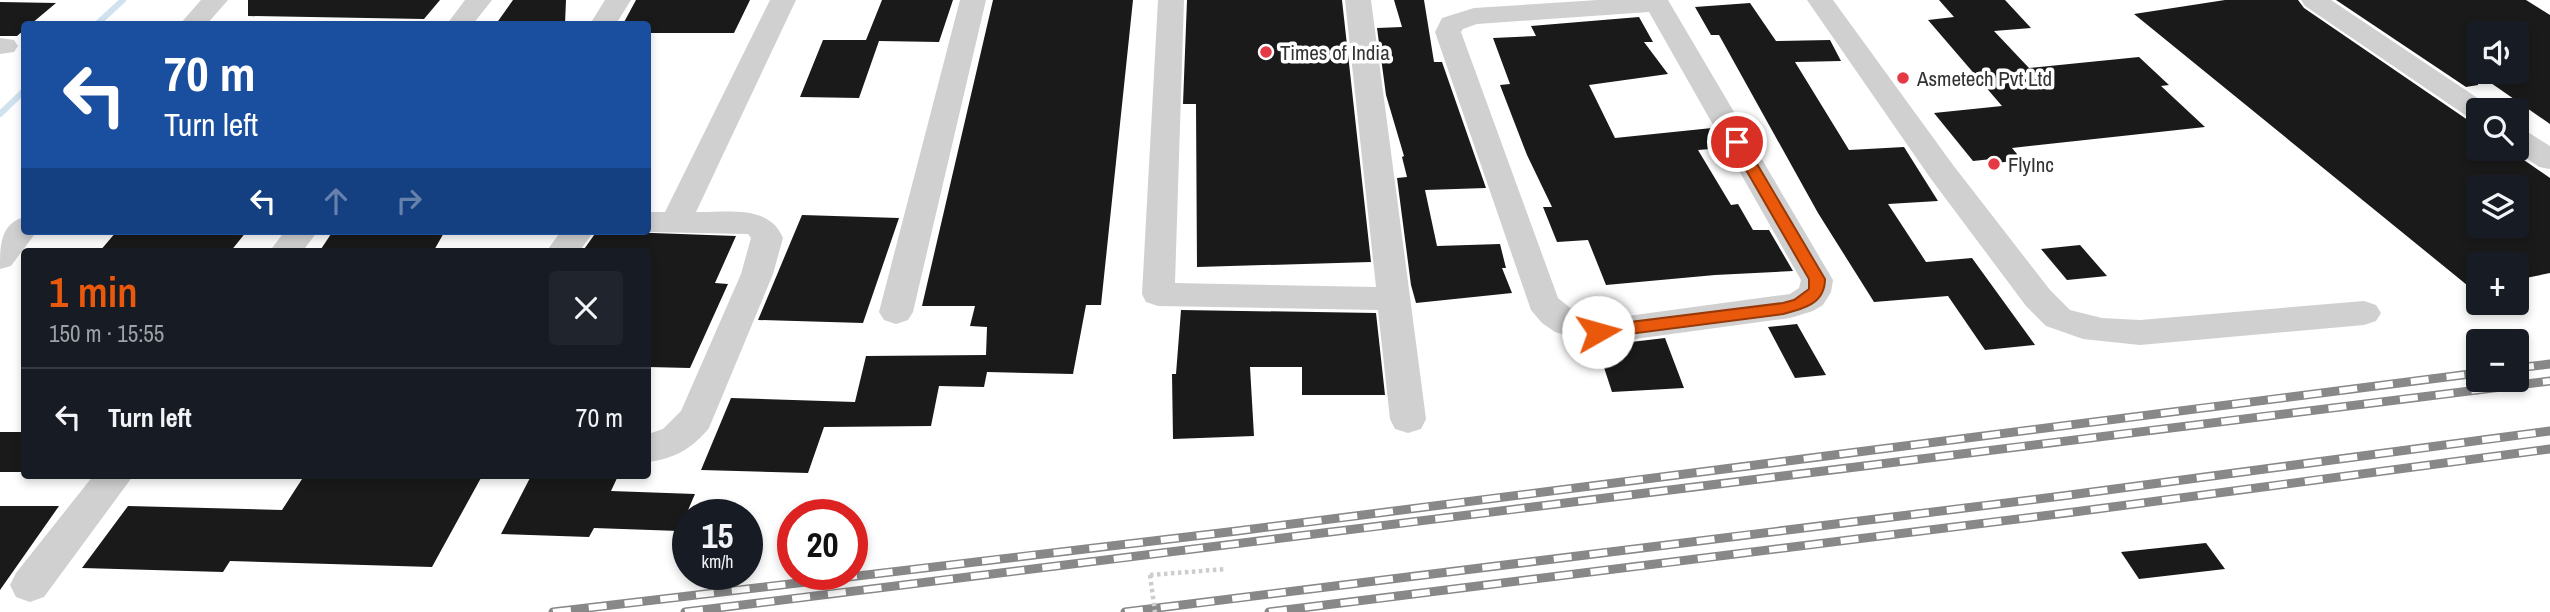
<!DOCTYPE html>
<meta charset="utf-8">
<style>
body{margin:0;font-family:"Archivo Narrow",sans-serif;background:#20242c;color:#f1f3f6;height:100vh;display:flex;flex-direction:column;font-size:26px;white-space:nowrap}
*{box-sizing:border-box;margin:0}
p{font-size:23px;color:#9ea1a6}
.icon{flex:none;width:38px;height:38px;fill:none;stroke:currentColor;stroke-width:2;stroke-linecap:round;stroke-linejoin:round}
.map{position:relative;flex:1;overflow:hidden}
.details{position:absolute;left:21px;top:248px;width:630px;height:231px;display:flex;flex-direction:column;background:#171b24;border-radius:7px;box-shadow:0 4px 10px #0003}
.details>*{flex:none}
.hud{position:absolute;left:21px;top:21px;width:630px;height:214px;border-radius:7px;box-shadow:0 4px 10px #0003;background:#1a4fa0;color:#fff;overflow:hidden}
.tools{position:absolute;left:2466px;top:21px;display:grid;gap:14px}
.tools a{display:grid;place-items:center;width:63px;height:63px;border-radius:7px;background:#171b24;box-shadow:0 4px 10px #0003;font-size:35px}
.speed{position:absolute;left:672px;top:499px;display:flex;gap:14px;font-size:35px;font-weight:700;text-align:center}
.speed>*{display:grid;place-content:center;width:91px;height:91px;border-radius:50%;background:#171b24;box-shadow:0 4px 10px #0003;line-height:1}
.speed small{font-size:18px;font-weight:400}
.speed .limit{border:10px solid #d22;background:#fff;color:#111}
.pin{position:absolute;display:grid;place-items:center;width:60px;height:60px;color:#fff;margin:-30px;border:4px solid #fff;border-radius:50%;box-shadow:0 2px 7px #0007}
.me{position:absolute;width:77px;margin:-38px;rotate:83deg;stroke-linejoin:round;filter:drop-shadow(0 0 5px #0008)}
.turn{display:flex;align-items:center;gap:24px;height:147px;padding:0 28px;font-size:32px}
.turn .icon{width:91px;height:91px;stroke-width:2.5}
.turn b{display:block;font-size:49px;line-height:60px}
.lanes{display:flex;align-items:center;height:66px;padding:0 28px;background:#0003;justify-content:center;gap:35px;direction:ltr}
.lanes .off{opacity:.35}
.round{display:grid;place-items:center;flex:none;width:74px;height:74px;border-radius:7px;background:#20242c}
.headline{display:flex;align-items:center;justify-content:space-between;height:119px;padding:0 28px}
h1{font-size:42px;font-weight:600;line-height:52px;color:#ea580c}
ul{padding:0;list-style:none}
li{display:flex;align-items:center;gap:21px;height:98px;padding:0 28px;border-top:2px solid #363941}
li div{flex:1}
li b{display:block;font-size:26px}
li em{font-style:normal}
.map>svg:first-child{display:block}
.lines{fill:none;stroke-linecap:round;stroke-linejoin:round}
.stream{stroke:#cfe2ee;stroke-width:6}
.building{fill:#1a1a1a;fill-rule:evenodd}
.path{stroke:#cdcdcd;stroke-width:4.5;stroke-dasharray:3.5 3.5;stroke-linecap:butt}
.minor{fill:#d0d0d0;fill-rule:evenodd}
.rail-casing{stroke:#888;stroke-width:9}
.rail{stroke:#fff;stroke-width:6;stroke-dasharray:18;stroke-linecap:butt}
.path-bridge{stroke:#cdcdcd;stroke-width:4.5;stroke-dasharray:3.5 3.5;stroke-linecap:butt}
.route{fill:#ea580c;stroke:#983908;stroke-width:2}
.poi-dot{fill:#e63946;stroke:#fff;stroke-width:2.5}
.labels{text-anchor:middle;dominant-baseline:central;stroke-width:7;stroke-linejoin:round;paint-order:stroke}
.poi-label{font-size:21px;fill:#333;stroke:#fff;text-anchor:start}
</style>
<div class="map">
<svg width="2550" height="612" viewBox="0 0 2550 612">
<rect width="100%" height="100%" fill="#fff"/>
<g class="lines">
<path class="stream" d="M97 24 123 0
M0 114 24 91"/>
</g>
<path class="building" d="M248 0H440L424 19 248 16Z
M513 0H566L565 24H496Z
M636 0H750L734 33H648V24H623Z
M882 0H953L939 42 879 41 859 98 800 97 823 40H866Z
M993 0H1133L1101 305H1086L1073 374 987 372 984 387 939 386 931 426 824 427 808 473 701 470 731 398 855 402 866 356 986 355 987 327 970 326 975 306H922Z
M1187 0H1342L1371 262 1197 267 1196 104H1183Z
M1394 0H1424L1434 62H1442L1486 188 1425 190 1437 246 1500 244 1506 268H1502L1512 293 1416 303 1411 285 1397 178 1407 177 1402 157 1404 156 1386 95 1377 28 1402 27Z
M1939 0H2005L2031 28 1994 31 2029 68 2139 57 2169 85 2161 86 2205 127 2012 148 2022 160 1996 163 1992 159 1973 161 1934 113 2002 106 1928 20 1954 17Z
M2225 0H2298L2304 8 2478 127V149H2508L2550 178V273L2516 280V264H2478V294L2134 14ZM2478 187H2516V226H2478Z
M2336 0H2526L2550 15V124L2478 74V85L2466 87ZM2478 33H2516V72H2478Z
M0 2 56 3 31 24H24V30L17 36H0Z
M1750 3 1776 41 1830 40 1841 61 1795 62 1849 150 1904 147 1938 201 1888 204 1926 262 1972 258 2035 345 1985 350 1948 296 1874 302 1818 213 1719 35H1711L1695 7Z
M1639 17 1653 42H1644L1668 74 1589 85 1615 138 1712 128 1723 148 1698 150 1731 205 1738 204 1753 230H1769L1793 271 1715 275 1606 285 1588 240 1557 242 1543 207H1552L1527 155 1500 85 1510 84 1493 38 1536 36 1531 26Z
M802 215 899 218 863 323 758 320Z
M117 231H247L230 252H99Z
M333 231H445L433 252H319Z
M597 231 736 236 715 283 728 284 690 368 648 367V252H582Z
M2080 245 2107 276 2067 280 2041 249Z
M1181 310 1376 313 1385 395H1302V367H1250L1254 436 1173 439 1172 374H1176Z
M1797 324 1826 375 1795 378 1768 327Z
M1665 338 1684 388 1612 392 1597 346Z
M0 432H24V472H0Z
M304 476H482L432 567 230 561 223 572 82 568 128 506 282 510Z
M531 476H618L611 491 695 494 679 531 594 528 589 537 501 534Z
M0 506H59L0 590Z
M2206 543 2225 569 2139 579 2121 552Z"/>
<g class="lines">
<path class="path" d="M1150 575 1226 569"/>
<path class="minor" d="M201 0H228L207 24H180Z
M465 0H492L473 24H447Z
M605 0H631L616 24H590Z
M770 0H796L696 212C726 213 770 204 783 238L773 274 709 428C693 448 674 459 648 462V434L663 429 681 411 741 274 751 238 748 234 648 232 643 231H648V212H665Z
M960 0H986L913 312 908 320 896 324 884 320 879 312Z
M1158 0H1184L1175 283 1376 287 1345 0H1371L1426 419 1421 429 1408 433 1395 429 1390 419 1378 310 1158 306 1146 302 1142 294Z
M1598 0H1668L1833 280 1831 292 1823 305 1813 311 1790 318 1598 344 1555 332 1542 323 1531 310 1435 32 1442 18 1474 8ZM1649 12 1801 280 1799 288 1790 294 1598 320 1579 315 1558 298 1461 32 1463 29 1477 24Z
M1807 0H1833L1953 165 2050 290 2070 310 2102 318 2140 320 2364 301 2376 305 2381 313 2376 321 2364 325 2140 345 2083 339 2046 326 2026 306 1931 179Z
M2301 0H2331L2488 105 2492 110H2478V120L2468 117 2305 6Z
M0 38 14 40 18 46 14 52 0 54Z
M2516 128 2526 131 2550 146V169L2539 167 2513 149H2516Z
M24 217V231H37L11 266 0 269C0 246 0 224 24 217Z
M285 231H318L302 252H269Z
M561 231H594L579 252H546Z
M93 476H133L44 597 30 602 16 597 10 585 16 573Z"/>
<g class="rail-casing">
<path id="rail" d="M2516 368 2550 364
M553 612 1237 531 2478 373
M685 612 2550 381
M1125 612 2062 496 2550 431
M1269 612 2074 512 2550 449"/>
</g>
<use href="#rail" class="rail"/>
<path class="path-bridge" d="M1150 575 1155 612"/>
</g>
<path class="route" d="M1737 138 1744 142 1825 279C1825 304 1803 309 1783 314L1598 338 1593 336 1590 332 1598 326 1783 303 1794 300 1809 289V279L1730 142Z"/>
<g class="poi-dot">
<circle cx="1266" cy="52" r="7"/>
<circle cx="1903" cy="78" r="7"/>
<circle cx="1994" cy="164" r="7"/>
</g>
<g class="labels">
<g class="poi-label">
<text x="1280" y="52">Times of India</text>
<text x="1917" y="78">Asmetech Pvt Ltd</text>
<text x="2008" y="164">FlyInc</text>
</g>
</g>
</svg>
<div class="tools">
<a><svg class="icon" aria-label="sound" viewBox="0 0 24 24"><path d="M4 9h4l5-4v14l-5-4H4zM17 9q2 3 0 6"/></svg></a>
<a><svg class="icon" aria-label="search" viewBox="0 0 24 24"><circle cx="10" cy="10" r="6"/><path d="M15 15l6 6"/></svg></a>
<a><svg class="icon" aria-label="layers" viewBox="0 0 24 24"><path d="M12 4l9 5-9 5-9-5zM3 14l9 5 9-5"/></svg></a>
<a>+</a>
<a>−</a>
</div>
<div class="speed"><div>15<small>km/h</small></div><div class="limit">20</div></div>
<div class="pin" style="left:1737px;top:142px;background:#d93025"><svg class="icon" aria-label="arrive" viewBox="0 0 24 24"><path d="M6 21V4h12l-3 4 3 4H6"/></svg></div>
<svg class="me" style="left:1598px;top:332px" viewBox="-20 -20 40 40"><circle r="19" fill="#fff"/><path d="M0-13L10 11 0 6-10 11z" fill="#ea580c"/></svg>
<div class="hud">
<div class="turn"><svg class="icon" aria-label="left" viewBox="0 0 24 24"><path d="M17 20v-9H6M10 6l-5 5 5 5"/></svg><div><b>70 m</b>Turn left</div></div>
<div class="lanes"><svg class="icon" aria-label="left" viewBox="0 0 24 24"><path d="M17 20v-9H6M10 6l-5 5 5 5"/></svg><svg class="icon off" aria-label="ahead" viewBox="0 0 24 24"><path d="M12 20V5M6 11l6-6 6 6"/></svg><svg class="icon off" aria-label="right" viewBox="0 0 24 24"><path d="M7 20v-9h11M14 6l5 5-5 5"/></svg></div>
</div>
<section class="details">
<div class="headline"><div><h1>1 min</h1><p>150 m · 15:55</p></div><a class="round"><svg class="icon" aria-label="close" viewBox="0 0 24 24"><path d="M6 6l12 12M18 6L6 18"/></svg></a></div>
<ul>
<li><svg class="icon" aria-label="left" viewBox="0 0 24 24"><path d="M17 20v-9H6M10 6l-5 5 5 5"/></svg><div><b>Turn left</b></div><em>70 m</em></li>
</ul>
</section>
</div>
